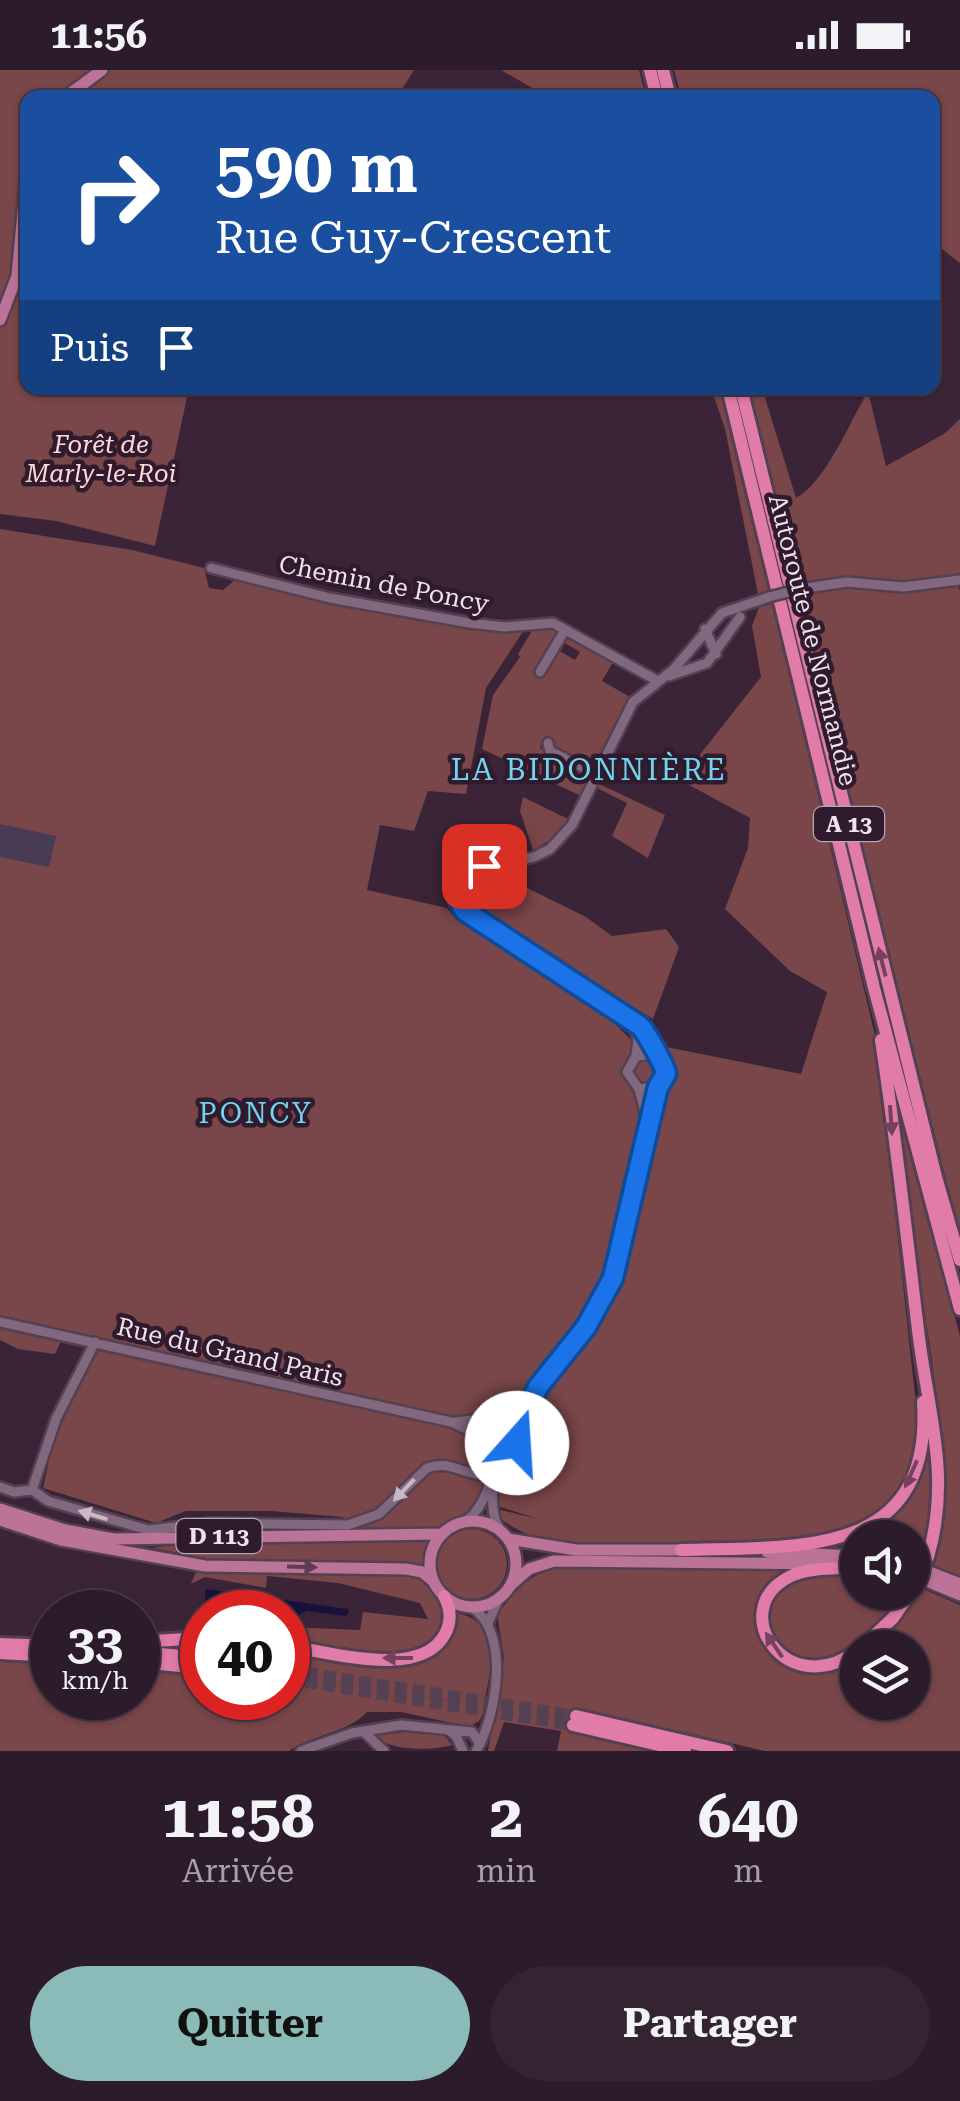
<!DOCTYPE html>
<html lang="fr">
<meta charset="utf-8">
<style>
body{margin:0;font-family:"Roboto Serif",serif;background:#342432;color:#f1f3f6;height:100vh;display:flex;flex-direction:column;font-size:38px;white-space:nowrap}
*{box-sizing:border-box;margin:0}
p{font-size:32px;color:#a6a1a8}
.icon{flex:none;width:55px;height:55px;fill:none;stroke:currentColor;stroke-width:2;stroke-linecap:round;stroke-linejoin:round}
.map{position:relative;height:1681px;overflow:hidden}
.side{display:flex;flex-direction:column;background:#2c1b2a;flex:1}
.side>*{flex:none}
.banner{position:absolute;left:20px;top:20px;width:920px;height:305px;border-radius:20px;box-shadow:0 2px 8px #0004,0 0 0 2px #483947;background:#1a4fa0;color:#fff;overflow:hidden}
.tools{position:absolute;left:840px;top:1450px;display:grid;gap:20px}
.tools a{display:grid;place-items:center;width:90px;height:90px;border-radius:50%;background:#2c1b2a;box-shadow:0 2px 8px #0004,0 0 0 2px #483947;font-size:50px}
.speed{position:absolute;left:30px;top:1520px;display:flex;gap:20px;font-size:50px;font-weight:700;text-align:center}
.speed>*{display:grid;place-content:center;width:130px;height:130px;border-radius:50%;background:#2c1b2a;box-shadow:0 2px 8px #0004,0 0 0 2px #483947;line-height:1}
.speed small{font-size:25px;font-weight:400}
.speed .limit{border:15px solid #d22;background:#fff;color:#111}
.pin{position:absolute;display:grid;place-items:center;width:85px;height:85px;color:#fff;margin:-42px;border-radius:20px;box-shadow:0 5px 15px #0006}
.me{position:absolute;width:110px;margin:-55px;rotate:19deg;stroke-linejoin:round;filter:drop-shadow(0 0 8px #0008)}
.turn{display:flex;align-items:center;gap:35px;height:210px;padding:0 30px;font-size:45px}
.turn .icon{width:130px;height:130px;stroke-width:2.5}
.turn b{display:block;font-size:70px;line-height:85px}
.then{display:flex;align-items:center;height:95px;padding:0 30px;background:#0003;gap:20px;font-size:38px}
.eta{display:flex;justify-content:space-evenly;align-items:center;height:170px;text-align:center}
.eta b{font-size:60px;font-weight:700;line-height:70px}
.cta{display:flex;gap:20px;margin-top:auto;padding:20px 30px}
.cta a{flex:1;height:115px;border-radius:60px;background:#8bbbb9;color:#111;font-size:40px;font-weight:700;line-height:115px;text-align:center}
.cta a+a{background:#342432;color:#f1f3f6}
.status{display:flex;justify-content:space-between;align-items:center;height:70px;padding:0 50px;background:#2c1b2a;direction:ltr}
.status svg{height:28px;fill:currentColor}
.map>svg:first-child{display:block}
.green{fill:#794649}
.water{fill:#17113b}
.building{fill:#483b55}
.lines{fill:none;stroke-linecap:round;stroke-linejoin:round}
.highway-tunnel{stroke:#564053;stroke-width:12;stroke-dasharray:12 6;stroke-linecap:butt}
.minor-casing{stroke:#534051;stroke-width:14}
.major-casing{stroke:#534051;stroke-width:16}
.highway-casing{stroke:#534051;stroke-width:18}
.minor{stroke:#82687f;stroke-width:9}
.major{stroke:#bb7397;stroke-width:11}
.highway{stroke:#e17ba7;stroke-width:12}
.minor-bridge-casing{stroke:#534051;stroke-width:14;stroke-linecap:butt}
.minor-bridge{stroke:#82687f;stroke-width:9}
.oneway{fill:#77415e}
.oneway2{fill:#cab7c7}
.oneway3{fill:#613a53}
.route-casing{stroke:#114b97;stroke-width:25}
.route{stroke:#1a73e8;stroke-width:18}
.labels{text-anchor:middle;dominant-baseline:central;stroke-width:9;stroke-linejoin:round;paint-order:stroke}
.shield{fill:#301b2e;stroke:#b6a6b4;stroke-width:2.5}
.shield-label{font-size:22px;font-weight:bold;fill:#f0e1ee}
.park-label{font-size:25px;font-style:italic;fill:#ffd8d8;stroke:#301b2e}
.street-label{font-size:25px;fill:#f0e1ee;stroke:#301b2e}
.neighbourhood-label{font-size:28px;letter-spacing:2.5px;fill:#70d5ed;stroke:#301b2e}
.quarter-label{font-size:30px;letter-spacing:2.5px;fill:#70d5ed;stroke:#301b2e}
</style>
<div class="status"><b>11:56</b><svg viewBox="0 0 49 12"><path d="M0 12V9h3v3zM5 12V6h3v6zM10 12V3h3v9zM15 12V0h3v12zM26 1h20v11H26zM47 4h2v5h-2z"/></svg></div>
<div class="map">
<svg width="960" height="1681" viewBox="0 0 960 1681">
<rect width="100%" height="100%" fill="#3b2438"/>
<path class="green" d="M0 0H414L397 27 28 28V318H189L155 476 56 451 0 444Z
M501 0H639L646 27H548Z
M674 0H960V193L933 172 932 28 681 27Z
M711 318H719L769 521 758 524 725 359Z
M748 318H762L796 428C825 413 851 350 868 321L886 396 944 364 960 349V505H954L960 521V1166Z
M0 459 132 480 204 498 209 518 223 520 235 510H246L297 523 526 557 486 618 466 724 428 721 414 761 380 755 367 820 447 838 455 848 604 943 631 970 801 1004 827 922 790 901 725 839 748 778 750 748 680 710 761 607 752 556 760 535 772 532 877 974 917 1344C916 1421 879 1455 807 1473L576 1474C544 1472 524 1466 498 1447L501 1440 538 1449 476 1429 468 1442 435 1458 364 1460 342 1447 272 1441H186L156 1453 43 1418 53 1372 96 1280 61 1271 55 1284 18 1279 0 1270Z
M535 556H554L562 561 536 600 538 606 556 579 575 590 580 582 561 571 566 563 614 590 602 611 632 628 594 700 555 681 554 670 545 666 540 678 591 707 581 726 482 679 493 625 520 587 518 584Z
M597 713 665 745 648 788 612 766 627 733 595 717Z
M523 727 568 749 554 768 533 780 520 741Z
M493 801 586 847 612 866 666 859 679 877 653 949 475 839 468 815 475 803Z
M894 1020 960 1266V1507L913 1490 912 1468H859L900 1435 921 1397 931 1360 935 1439 921 1485 931 1487C960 1385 920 1233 905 1128 899 1092 892 1056 894 1020Z
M437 1494a35 35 0 1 1 70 0a35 35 0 1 1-70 0Z
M222 1468 426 1471 429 1472 424 1498 221 1491 152 1478Z
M593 1494 793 1497 780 1507 760 1565C784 1608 818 1613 857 1584L858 1632H912V1578L867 1577 915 1524 923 1519 960 1535V1681H765L578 1638 573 1663 653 1681H557L561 1661 504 1652 494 1681H488L504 1588 497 1544C532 1501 537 1500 593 1494Z
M198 1497 415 1504C431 1514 444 1534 444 1554L426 1578 401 1585 288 1570V1557L360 1560 363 1542 428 1549 420 1533 338 1513 267 1506 266 1518 205 1507 191 1514Z
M809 1507H857L858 1522 897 1523C883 1558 833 1612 790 1587 782 1582 775 1569 769 1562L772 1530 793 1512Z
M457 1543C507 1554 488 1604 483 1643L480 1650 470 1657 401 1642H367C348 1663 313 1664 289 1681H0V1592L52 1594V1628H138V1600L202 1606V1628H288V1580C311 1583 335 1586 358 1589 409 1596 441 1601 457 1543Z
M411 1661 445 1666 452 1675C432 1681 389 1681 375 1666Z"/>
<path class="water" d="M206 1519 348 1539 349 1542 346 1546 307 1541 298 1545 204 1542Z"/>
<path class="building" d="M0 754 56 766 49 797 0 787Z"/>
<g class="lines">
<path class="highway-tunnel" d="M288 1600 576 1646
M288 1609 573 1655"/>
<g class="minor-casing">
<path id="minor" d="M211 498 330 528 469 553 505 557 553 553 656 610
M800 519 847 512 903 517 960 510
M705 559 716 584
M540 602 565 560
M669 606 707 593 740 547
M548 673 550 681 596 704
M634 954 638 970 636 986
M654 984 636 986 627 1002 639 1019 658 1017
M639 1019 647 1049
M0 1252 451 1352 485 1368
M504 1341 538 1317 563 1288 587 1257 610 1214 665 997 640 956 472 846 461 835 459 819 471 801 534 787 550 779 572 755 633 632 673 600 722 543 769 527
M456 1352 488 1348
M0 1417 14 1422 32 1420 48 1431 148 1460 210 1453 348 1455 379 1444 427 1398C449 1389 466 1406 489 1406
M32 1420 56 1349 95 1272
M466 1451C484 1438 496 1405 492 1382 489 1369 481 1365 486 1350L504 1341 517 1348 521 1357
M500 1460C488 1442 491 1396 507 1380 511 1376 516 1373 520 1369L524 1346 536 1322
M471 1537C511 1561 497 1646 476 1681
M489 1551 499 1528
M448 1660 456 1666 463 1681
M363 1661 384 1681
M301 1681 352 1663 401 1655 472 1662 480 1674"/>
</g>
<g class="major-casing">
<path id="major" d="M64 28 102 0
M0 250 17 206 28 89
M0 1439 65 1460 114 1469 441 1464
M0 1450 61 1470 205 1496 406 1499 422 1502 433 1511
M430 1494a43 43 0 1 1 86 0a43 43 0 1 1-86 0Z
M508 1469 576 1480H688
M767 1482 858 1486
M912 1495 960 1514
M912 1505 960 1525
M511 1515 529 1499 554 1491 833 1494"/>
</g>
<g class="highway-casing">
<path id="highway" d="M650 0 657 28
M663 0 670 28
M728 318 874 918 960 1239
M741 318 936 1107 960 1190
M881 970C896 1069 907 1169 919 1268 929 1346 951 1408 928 1487
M681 1480C794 1476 933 1491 923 1332
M858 1497C836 1499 808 1497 789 1507 725 1540 787 1634 858 1580
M138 1572 202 1568
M0 1574 52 1576
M288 1576C330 1582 421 1610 445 1564 452 1551 451 1539 444 1526
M861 1578 893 1548 911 1522
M138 1582 202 1588
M0 1583 52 1586
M138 1592 202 1598
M576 1646 727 1681
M573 1655 685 1681"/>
</g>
<use href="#minor" class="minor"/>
<use href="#major" class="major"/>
<use href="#highway" class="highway"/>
<g class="minor-bridge-casing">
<path id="minor-bridge" d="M769 527 800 519"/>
</g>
<use href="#minor-bridge" class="minor-bridge"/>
</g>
<defs><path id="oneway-solid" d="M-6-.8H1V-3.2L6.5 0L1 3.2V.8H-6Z" transform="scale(2.5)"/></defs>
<g class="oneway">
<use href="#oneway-solid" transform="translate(882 892) rotate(-104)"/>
<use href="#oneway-solid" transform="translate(891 1050) rotate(86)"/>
<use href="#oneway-solid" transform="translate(911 1404) rotate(114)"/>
<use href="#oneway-solid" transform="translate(774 1575) rotate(-124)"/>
<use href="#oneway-solid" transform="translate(398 1588) rotate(180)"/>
</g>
<g class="oneway2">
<use href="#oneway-solid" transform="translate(404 1420) rotate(134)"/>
<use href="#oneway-solid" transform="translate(93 1445) rotate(-163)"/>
</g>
<use class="oneway3" href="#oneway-solid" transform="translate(302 1497) rotate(2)"/>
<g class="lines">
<g class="route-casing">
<path id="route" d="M484 796C464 804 450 820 465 841L640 956C646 962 665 996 666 1004L658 1017 613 1208 586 1257 538 1317 524 1346 517 1373"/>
</g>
<use href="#route" class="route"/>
</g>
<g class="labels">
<g class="shield">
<rect x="814" y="737" width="70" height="34" rx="8"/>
<rect x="176.5" y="1449" width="85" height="34" rx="8"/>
</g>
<g class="shield-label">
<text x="849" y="754">A 13</text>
<text x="219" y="1466">D 113</text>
</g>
<g class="park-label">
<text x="101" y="374">Forêt de<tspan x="101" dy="29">Marly-le-Roi</tspan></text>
</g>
<g class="street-label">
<text transform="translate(384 514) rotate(11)">Chemin de Poncy</text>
<text transform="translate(813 570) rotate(76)">Autoroute de Normandie</text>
<text transform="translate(230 1282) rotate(13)">Rue du Grand Paris</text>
</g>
<g class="neighbourhood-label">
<text x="256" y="1043">PONCY</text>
</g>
<g class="quarter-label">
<text x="589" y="699">LA BIDONNIÈRE</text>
</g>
</g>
</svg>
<div class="tools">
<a><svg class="icon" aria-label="sound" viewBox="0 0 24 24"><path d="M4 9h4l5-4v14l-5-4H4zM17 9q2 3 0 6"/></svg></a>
<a><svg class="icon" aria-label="layers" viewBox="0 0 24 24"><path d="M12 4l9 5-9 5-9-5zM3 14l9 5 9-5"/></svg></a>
</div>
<div class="speed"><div>33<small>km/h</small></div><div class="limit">40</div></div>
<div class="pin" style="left:484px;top:796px;background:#d93025"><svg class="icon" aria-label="arrive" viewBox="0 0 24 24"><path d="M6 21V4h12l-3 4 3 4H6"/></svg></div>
<svg class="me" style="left:517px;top:1373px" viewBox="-20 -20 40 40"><circle r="19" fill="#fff"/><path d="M0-13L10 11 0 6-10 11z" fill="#1a73e8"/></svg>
<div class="banner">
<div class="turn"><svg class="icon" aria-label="right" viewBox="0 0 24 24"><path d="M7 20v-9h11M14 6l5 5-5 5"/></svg><div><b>590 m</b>Rue Guy-Crescent</div></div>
<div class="then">Puis<svg class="icon" aria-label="arrive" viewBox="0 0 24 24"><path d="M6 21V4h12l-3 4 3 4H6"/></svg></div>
</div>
</div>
<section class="side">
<div class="eta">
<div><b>11:58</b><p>Arrivée</p></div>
<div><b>2</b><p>min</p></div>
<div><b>640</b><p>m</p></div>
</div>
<div class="cta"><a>Quitter</a><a>Partager</a></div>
</section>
